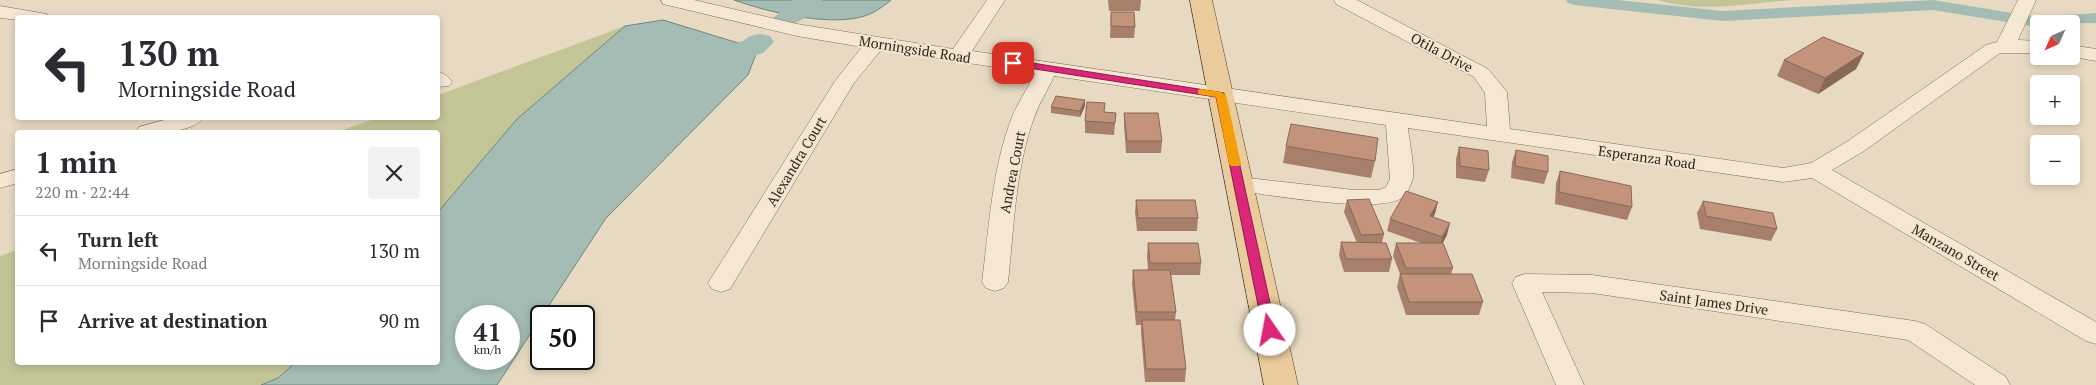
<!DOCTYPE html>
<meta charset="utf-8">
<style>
body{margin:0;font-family:"PT Serif",serif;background:#f2f2f3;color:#2b2b33;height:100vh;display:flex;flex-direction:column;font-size:19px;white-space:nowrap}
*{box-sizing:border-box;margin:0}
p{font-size:16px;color:#7c7c81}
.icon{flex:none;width:28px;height:28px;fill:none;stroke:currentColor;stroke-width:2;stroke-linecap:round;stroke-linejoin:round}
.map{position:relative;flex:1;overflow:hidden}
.sheet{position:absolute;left:15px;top:130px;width:425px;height:235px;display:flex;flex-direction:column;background:#fff;border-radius:5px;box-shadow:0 2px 8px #0003}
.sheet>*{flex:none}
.guide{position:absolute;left:15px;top:15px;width:425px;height:105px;border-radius:5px;box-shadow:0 2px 8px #0003;background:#fff;color:#2b2b33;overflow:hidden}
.needle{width:32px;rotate:225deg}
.tools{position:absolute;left:2030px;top:15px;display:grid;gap:10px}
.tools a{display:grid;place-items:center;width:50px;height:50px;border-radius:5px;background:#fff;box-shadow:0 2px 8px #0003;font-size:25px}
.speed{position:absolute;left:455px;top:305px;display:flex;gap:10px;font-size:25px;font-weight:700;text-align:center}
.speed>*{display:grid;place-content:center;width:65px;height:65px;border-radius:50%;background:#fff;box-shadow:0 2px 8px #0003;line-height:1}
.speed small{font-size:12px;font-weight:400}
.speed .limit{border:2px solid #111;border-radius:8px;background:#fff;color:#111}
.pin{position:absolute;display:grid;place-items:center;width:42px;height:42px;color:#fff;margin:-21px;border-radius:10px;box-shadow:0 2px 8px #0006}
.me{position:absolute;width:55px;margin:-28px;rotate:348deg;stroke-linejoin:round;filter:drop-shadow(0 0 4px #0008)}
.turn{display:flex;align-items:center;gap:18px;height:105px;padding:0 20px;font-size:22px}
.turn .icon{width:65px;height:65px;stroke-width:2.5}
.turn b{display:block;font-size:35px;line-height:42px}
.round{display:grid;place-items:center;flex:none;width:52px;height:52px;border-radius:5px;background:#f2f2f3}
.head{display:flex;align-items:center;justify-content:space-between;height:85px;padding:0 20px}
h1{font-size:30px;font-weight:600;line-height:38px}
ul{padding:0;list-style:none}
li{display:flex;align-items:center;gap:15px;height:70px;padding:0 20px;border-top:1px solid #e1e1e2}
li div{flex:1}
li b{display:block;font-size:19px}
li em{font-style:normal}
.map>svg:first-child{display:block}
.green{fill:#c3c597}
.water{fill:#a4bcb3;stroke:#6c887f;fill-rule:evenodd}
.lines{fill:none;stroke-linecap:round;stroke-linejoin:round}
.canal{fill:#a4bcb3;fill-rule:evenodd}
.river{fill:#a4bcb3;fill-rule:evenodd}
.minor-casing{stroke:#806c5b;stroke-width:1}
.major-casing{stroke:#4e3b2f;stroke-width:1}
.minor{fill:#f4e8d4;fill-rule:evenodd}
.major{fill:#e9cb9c;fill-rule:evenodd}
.wall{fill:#a87f6a}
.shaded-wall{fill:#886856}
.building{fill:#c3947b;stroke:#886856}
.route{fill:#db2777;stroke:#8e194d}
.slow{fill:#f59e0b}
.labels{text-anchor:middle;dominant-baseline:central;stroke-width:4;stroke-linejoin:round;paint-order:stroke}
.street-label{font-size:14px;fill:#32261e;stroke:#f1e5d0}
</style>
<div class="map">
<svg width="2096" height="385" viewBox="0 0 2096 385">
<rect width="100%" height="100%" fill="#e8dac2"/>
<path class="green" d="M1658 0H1791C1748 4 1700 13 1658 0Z
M625 26 517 119 438 212V132H336L377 118H438V95Z
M17 250 18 362 295 363 278 378 261 385H0V256Z"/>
<path class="water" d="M734 0H891C883 7 871 15 861 17 827 26 767 12 734 0Z
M663 20 758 49 748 75 606 218 497 385H261L278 378 295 363 438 362V212L517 119 625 26ZM466 316H509V359H466Z"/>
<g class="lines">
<path class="canal" d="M1566 0H1618L1723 11 1933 0 2037 17 2096 13V23L2039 24 2037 27 1933 10 1723 21 1574 5 1568 3Z"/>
<path class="river" d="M793 0H822C812 15 796 28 777 24L773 18Z
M760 34 770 36 774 42 763 53 707 70 697 67 693 61 697 55 743 41 750 36Z"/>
<g class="minor-casing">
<path id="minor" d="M661 0H694L797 24 953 49 987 0H1005L972 51 1487 126 1485 93 1474 77 1336 4 1334 0H1357L1488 69 1507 92 1510 129 1783 168 1811 163 1848 141 1986 45 1997 42 2018 0H2036L2018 40 2039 41V53H2000L1864 151 1832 170 2096 322V344L2086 341 1812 178 1783 182 1408 128C1409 140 1416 172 1412 181 1410 186 1407 195 1402 198 1378 214 1272 195 1239 191L1231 189 1227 184 1231 179 1239 177 1354 190H1379L1386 187 1390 179 1386 125 1054 76C1048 90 1039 103 1034 118 1015 170 1014 228 1008 282L1004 288 995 291 986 288 982 282C989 228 992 168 1012 117 1018 102 1028 88 1035 73L881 50 854 83 730 289 721 292 712 289 708 283 835 81 862 47 797 36 663 4Z
M0 6 47 14 49 18H18V20L0 18Z
M2071 45 2096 49V61L2068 56H2071Z
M438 72C445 74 448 76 452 82L449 86 438 87Z
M171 118H203C193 133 152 134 136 132L139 127Z
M18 169V183L0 188V174Z
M1525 274 1592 275 1915 321 1925 324 2006 377 2010 385H1975L1908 340 1592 293 1542 292 1584 385H1556L1512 283 1516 277Z"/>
</g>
<g class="major-casing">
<path id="major" d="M1190 0H1212L1298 385H1264Z"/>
</g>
<use href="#minor" class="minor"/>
<use href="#major" class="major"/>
</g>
<path class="wall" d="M1108 0H1141L1140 11H1109Z
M1111 12 1135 27 1134 38H1110Z
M1864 53 1856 69 1818 94 1777 76 1784 60Z
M1105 103 1104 112 1116 113 1114 135 1085 133V121Z
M1085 106 1080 117 1051 113V107Z
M1124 113 1162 141 1161 153H1126L1124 125Z
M1286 146 1375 161 1371 178 1283 163Z
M1459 147 1489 170 1485 182 1456 178V159Z
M1516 150 1548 172 1544 184 1511 178 1512 162Z
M1560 171 1632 207 1627 220 1555 204 1556 183Z
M1136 200 1198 218 1197 231H1137L1135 212Z
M1347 200 1384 234 1382 243 1392 259 1389 272H1344L1339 255 1341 242 1357 243 1344 212Z
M1703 201 1777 229 1771 241 1700 229 1697 213Z
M1438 202 1433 217 1447 235 1443 243 1453 268 1451 274 1483 302 1479 315H1406L1397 287 1400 274 1393 256 1396 243H1421L1387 231 1390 219Z
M1148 243 1201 263 1200 275H1171L1176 312 1175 320 1186 369 1185 382H1145L1141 333V325H1136L1132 283 1133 270H1148L1147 256Z"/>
<path class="shaded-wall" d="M1864 53 1856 69 1818 94 1825 78Z
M1085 100V106L1080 117V111Z
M1438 202 1435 214 1427 228 1430 216Z
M1450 223 1447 235 1439 249 1442 237Z"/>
<path class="building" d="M1111 12H1134L1135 27 1111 26Z
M1823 37 1864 53 1825 78 1784 60Z
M1056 96 1085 100 1080 111 1051 107Z
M1087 102 1105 103 1104 112 1116 113 1115 123 1085 121Z
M1124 113H1158L1162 141H1127Z
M1291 124 1378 138 1375 161 1286 146Z
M1459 147 1488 151 1489 170 1460 166Z
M1516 150 1548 156V172L1515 166Z
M1560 171 1631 186 1632 207 1559 192Z
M1406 191 1438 202 1430 216 1450 223 1442 237 1390 219Z
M1369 199 1384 234 1361 235 1347 200Z
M1136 200H1195L1198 218H1138Z
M1703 201 1773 213 1777 229 1706 216Z
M1341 242 1386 243 1392 259H1346Z
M1148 243H1198L1201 263H1150Z
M1396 243H1443L1453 268H1406Z
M1133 270H1170L1176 312H1137Z
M1400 274H1472L1483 302H1409Z
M1142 320H1180L1186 369H1146Z"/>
<path class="route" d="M1013 60 1224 93 1276 330 1274 334H1265L1263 330 1216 97 1009 65 1008 63Z"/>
<path class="slow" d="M1201 89 1221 92 1226 95 1241 164 1239 166H1231L1229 164 1216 97 1198 94V90Z"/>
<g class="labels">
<g class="street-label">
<text transform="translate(915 49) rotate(9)">Morningside Road</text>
<text transform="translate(1442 52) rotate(28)">Otila Drive</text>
<text transform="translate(1647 157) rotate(8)">Esperanza Road</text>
<text transform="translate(796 161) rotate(-59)">Alexandra Court</text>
<text transform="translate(1012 172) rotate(-79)">Andrea Court</text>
<text transform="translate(1956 252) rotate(30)">Manzano Street</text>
<text transform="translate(1714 302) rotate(8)">Saint James Drive</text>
</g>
</g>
</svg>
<div class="tools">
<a><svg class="needle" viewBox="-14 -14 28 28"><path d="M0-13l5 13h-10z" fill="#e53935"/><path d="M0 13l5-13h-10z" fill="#7c7c81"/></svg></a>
<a>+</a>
<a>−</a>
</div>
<div class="speed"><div>41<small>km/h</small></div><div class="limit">50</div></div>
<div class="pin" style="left:1013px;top:63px;background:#d93025"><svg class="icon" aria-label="arrive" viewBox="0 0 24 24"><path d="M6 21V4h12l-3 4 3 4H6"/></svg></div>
<svg class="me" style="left:1270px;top:330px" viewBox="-20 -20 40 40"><circle r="19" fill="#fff"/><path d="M0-13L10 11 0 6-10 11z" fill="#db2777"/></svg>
<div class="guide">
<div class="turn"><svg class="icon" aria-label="left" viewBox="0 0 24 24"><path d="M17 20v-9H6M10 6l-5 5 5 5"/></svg><div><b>130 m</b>Morningside Road</div></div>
</div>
<section class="sheet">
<div class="head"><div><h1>1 min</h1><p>220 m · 22:44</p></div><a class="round"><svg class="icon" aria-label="close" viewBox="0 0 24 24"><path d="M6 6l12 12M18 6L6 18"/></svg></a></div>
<ul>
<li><svg class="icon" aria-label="left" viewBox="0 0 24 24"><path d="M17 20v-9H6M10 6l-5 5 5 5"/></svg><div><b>Turn left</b><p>Morningside Road</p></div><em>130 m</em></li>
<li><svg class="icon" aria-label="arrive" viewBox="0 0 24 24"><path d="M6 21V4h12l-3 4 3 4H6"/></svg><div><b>Arrive at destination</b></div><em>90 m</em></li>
</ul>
</section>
</div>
